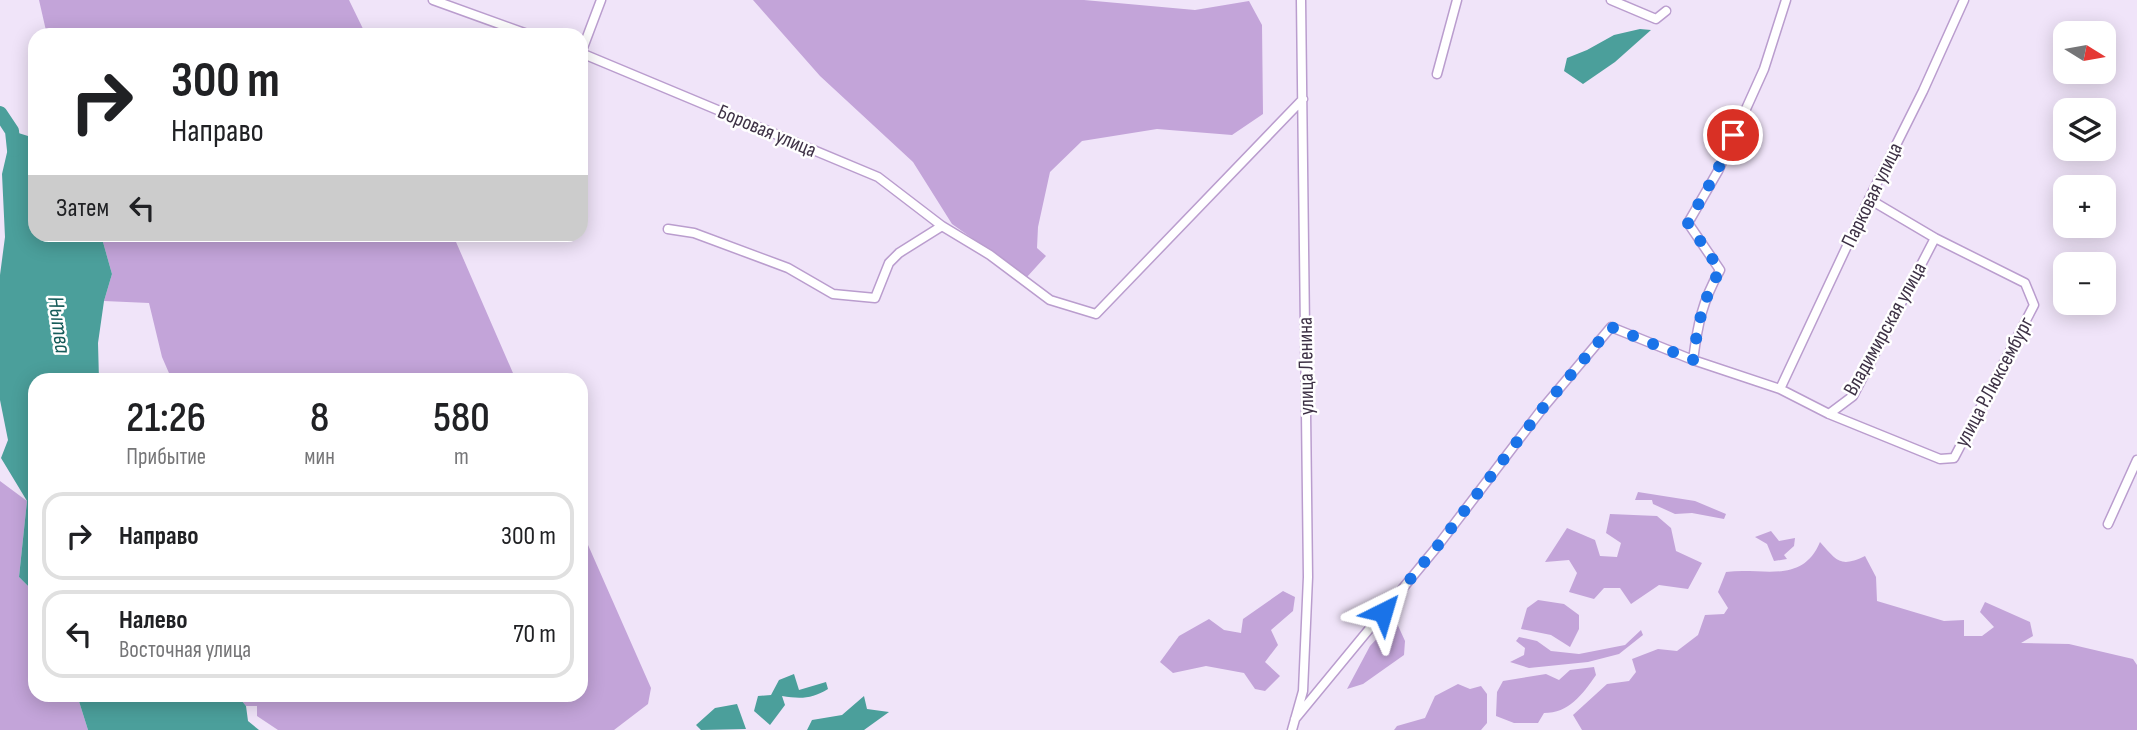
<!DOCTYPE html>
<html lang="ru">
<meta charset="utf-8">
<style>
body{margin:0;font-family:"Sofia Sans Condensed",sans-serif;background:#f6f6f6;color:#202124;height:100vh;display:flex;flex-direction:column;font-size:26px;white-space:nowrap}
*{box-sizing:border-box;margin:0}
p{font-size:23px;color:#757577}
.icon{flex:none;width:38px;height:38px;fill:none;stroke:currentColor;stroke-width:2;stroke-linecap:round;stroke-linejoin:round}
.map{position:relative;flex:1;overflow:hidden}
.sheet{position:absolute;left:28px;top:373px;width:560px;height:329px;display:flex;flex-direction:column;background:#fff;border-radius:21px;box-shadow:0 4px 18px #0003}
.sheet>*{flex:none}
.top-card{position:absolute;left:28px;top:28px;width:560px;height:214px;border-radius:21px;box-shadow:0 4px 18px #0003;background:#fff;color:#202124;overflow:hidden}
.needle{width:46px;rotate:101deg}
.buttons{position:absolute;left:2053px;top:21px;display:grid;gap:14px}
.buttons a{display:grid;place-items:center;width:63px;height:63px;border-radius:14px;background:#fff;box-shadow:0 4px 18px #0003;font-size:35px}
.pin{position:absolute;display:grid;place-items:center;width:60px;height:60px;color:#fff;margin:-30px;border:4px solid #fff;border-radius:50%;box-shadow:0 2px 7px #0007}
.me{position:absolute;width:77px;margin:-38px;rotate:40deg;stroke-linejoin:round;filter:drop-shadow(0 0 5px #0008)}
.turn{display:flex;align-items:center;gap:24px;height:147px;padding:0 28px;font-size:32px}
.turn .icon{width:91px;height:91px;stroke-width:2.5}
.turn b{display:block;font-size:49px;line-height:60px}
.then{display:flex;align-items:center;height:66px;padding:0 28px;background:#0003;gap:14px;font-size:26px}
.eta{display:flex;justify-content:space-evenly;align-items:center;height:119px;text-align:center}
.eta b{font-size:42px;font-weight:600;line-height:49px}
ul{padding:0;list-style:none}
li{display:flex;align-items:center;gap:21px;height:88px;margin:0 14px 10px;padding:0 14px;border:4px solid #e0e0e0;border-radius:21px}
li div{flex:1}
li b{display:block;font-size:26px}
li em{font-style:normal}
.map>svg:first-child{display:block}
.forest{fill:#c3a4d9}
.water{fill:#4b9f9b}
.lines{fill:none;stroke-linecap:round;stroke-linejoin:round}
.river{stroke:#4b9f9b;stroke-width:14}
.minor-casing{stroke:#ba9dce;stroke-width:11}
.minor{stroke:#fff;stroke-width:8}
.route{stroke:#1a73e8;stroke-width:12;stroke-dasharray:0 21.6}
.labels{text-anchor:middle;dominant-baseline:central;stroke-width:5;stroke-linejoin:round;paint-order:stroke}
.street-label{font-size:21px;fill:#3e3246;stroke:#fff}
.water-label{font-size:23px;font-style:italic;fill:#165c5a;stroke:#fff}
</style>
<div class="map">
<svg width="2137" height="730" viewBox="0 0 2137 730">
<rect width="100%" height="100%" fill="#f0e4f9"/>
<path class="forest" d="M39 0H349L366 35H47Z
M753 0H1084L1195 10 1249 1 1262 25 1263 114 1232 135 1157 129 1082 141 1050 172 1038 227 1037 248 1046 256 1027 277 952 224 913 162 820 76Z
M101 235H453L516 380H172L162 357 149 303 104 301 112 274Z
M0 481 27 501 19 577 35 593V695H77L88 730H0Z
M1638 492 1695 501 1726 514 1724 519 1692 513 1675 514 1653 504 1652 500H1635Z
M1610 514 1657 516 1671 528 1676 551 1702 563 1688 589 1659 585 1631 604 1620 588H1604L1594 599 1569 592 1577 573 1569 560 1545 562 1567 528 1595 540 1600 556 1617 557 1621 543 1606 533Z
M581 529 651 688 648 704 614 730H278L257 716V706H246L237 695H581Z
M1771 531 1779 541 1795 538 1794 546 1784 555 1787 559 1774 561 1767 544 1755 537Z
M1820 542C1837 561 1840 568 1865 556L1876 577 1877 601 1944 621 1964 620V636H1982L1994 627 1980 612 1985 602 2030 622 2033 636 2021 643 2069 644 2133 659 2137 665V730H1582L1573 715 1607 684 1629 681 1636 672 1632 659 1658 649 1677 651 1698 635 1705 615 1724 614 1728 608 1718 592 1726 572C1763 567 1802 585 1820 542Z
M1283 591 1295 597 1293 611 1271 630 1278 645 1265 662 1280 676 1265 691 1255 689 1244 673 1206 666 1173 673 1160 662 1179 636 1209 619 1224 630 1241 633 1243 619Z
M1538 600 1564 604 1579 615V629L1570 647 1551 635 1521 629 1527 608Z
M1395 619 1405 641 1404 655 1363 684 1347 689 1370 646Z
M1641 630 1643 635 1619 654 1588 662 1529 668 1510 662 1524 655 1525 648 1516 641 1519 637 1537 641 1551 651 1579 654 1625 645Z
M1594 667 1596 675C1582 695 1569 713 1544 713L1538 723H1514L1496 716 1497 692 1503 681 1546 674 1559 680 1570 670Z
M1458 684 1470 689 1481 686 1487 694V723L1481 730H1394L1397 726 1425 718 1435 696Z"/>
<path class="water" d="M1640 29 1651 30 1615 62 1583 84 1564 71 1567 58 1587 50 1614 35Z
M12 131 28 136 35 154V234L101 235 112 274 104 301 98 343 99 380H35V593L19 577 27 501 1 458 8 440 0 400V275L5 237 2 174Z
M794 674 799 690 826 682 828 689C812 699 800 699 782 696L785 705 770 725 754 711 758 696 771 695 779 680Z
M77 695H237L246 706 248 721 259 730H88Z
M864 696 867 709 889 712 864 730H807L812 720 842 715Z
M737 704 746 729 701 730 696 725 715 708Z"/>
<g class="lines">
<path class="river" d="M0 113 12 131 14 150"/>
<g class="minor-casing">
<path id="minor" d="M433 0 530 35
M1611 0 1656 19 1666 11
M581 53 878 177 942 226 990 255 1050 300 1096 314 1303 99
M581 53 601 0
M1437 74 1457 0
M668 229 694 233 788 268 833 294 875 298 889 263 899 253 942 226
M1693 360C1698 323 1702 302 1720 270L1688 223 1718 171 1764 69 1786 0
M1780 389 1869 199 1923 91 1964 0
M1829 414 1853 396 1935 238
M2108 524 2137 460
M1295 719 1436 548 1542 409 1611 327 1693 360 1780 389 1829 414 1940 459 1954 458 2034 305 2025 283 1935 238 1869 199
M1292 730 1303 691 1308 577 1301 0"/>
</g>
<use href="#minor" class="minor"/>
</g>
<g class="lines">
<path class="route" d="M1383 612 1436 548 1542 409 1611 327 1693 360C1698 323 1702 302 1720 270L1688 223 1717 171 1733 135"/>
</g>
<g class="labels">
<g class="street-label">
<text transform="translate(767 131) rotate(23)">Боровая улица</text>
<text transform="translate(1872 195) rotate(-64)">Парковая улица</text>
<text transform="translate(1885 329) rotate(-61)">Владимирская улица</text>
<text transform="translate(1306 366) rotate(-91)">улица Ленина</text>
<text transform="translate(1994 382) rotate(-62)">улица Р.Люксембург</text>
</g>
<g class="water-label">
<text transform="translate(59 325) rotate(82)">Нытва</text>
</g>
</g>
</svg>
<div class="buttons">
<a><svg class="needle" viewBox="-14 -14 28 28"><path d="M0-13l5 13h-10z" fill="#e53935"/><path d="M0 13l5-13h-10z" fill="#757577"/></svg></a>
<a><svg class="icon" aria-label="layers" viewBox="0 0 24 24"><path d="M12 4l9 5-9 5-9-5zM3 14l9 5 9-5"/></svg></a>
<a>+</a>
<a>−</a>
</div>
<div class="pin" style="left:1733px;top:135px;background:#d93025"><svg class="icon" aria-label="arrive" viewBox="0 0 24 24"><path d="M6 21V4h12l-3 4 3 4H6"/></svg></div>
<svg class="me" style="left:1383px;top:612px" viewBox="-20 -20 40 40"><path d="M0-17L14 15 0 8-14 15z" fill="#1a73e8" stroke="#fff" stroke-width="4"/></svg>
<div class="top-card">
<div class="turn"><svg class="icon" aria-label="right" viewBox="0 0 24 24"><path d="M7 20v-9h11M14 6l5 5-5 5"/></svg><div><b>300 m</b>Направо</div></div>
<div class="then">Затем<svg class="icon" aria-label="left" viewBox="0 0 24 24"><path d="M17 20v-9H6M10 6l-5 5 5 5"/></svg></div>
</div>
<section class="sheet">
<div class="eta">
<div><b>21:26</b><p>Прибытие</p></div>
<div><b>8</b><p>мин</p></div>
<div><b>580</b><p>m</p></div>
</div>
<ul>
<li><svg class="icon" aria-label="right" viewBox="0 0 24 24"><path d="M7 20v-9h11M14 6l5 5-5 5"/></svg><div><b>Направо</b></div><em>300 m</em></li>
<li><svg class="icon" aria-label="left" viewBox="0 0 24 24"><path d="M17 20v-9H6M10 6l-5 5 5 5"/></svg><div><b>Налево</b><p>Восточная улица</p></div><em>70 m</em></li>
</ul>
</section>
</div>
